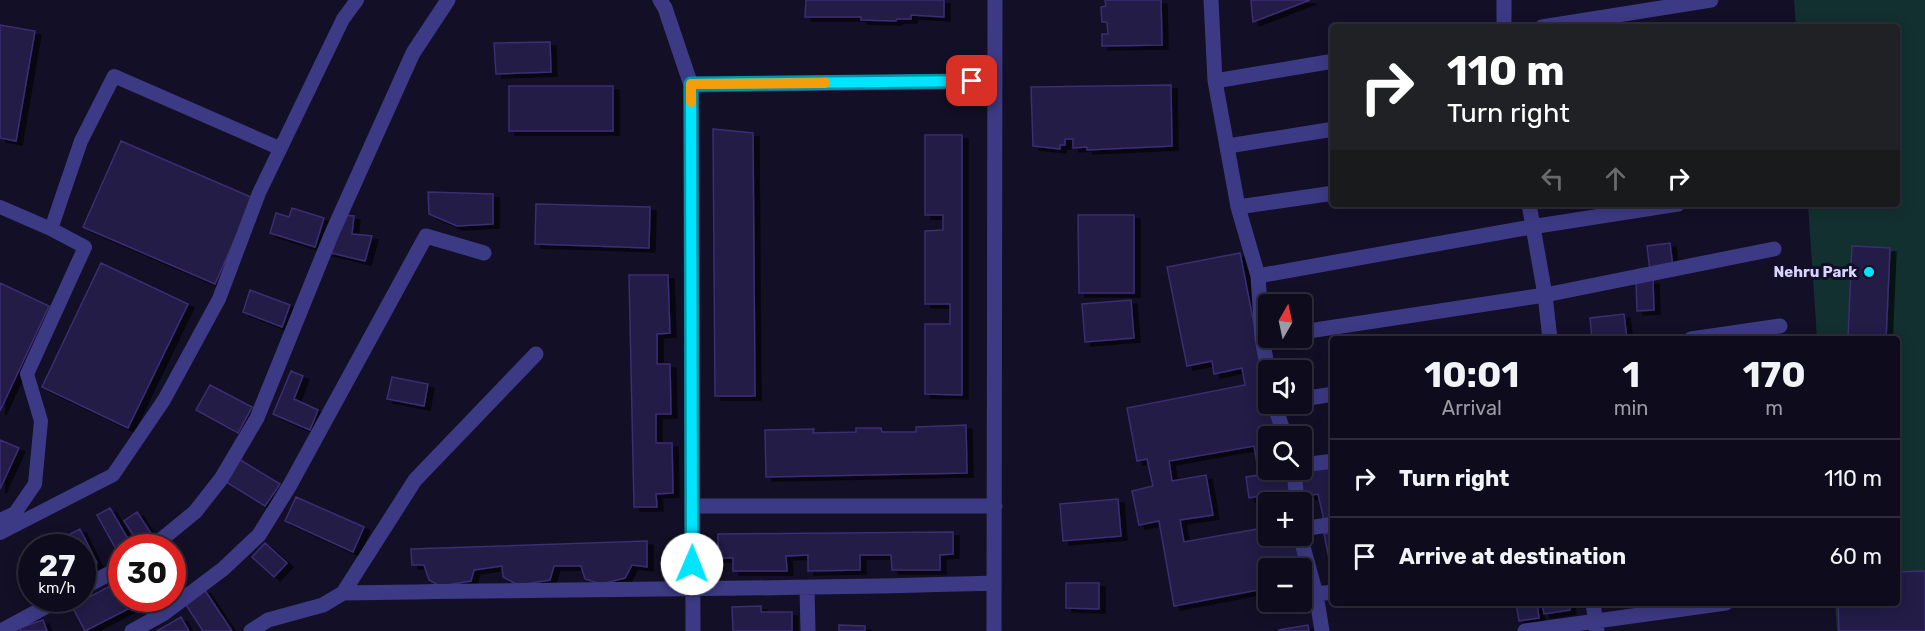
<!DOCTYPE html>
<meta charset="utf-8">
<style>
body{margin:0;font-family:Rubik,sans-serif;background:#171425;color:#f1f3f6;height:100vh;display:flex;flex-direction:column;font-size:22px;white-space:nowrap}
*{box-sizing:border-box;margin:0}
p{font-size:20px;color:#9b9ba3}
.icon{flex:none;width:33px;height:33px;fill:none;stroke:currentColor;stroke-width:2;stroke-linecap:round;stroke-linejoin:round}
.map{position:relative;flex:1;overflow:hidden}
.sheet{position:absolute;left:1330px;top:336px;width:570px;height:270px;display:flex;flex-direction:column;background:#0e0b1c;border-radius:6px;box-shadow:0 3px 15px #0003,0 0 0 2px #2e2b3b}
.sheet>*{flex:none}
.hud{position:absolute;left:1330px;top:24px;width:570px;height:183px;border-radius:6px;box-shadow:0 3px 15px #0003,0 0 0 2px #2e2b3b;background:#202124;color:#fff;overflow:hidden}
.needle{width:39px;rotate:9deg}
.controls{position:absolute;left:1258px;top:294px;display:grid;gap:12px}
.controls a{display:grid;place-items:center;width:54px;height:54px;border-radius:6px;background:#0e0b1c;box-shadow:0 3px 15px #0003,0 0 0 2px #2e2b3b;font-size:30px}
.speed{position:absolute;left:18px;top:534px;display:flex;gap:12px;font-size:30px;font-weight:700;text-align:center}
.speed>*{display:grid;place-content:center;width:78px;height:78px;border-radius:50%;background:#0e0b1c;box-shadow:0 3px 15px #0003,0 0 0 2px #2e2b3b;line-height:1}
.speed small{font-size:15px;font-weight:400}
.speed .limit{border:9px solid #d22;background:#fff;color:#111}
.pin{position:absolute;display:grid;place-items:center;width:51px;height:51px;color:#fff;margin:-26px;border-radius:12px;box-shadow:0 3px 9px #0006}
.me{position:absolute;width:66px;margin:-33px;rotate:1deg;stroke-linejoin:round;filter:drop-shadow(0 0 4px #0008)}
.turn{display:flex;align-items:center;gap:21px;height:126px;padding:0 18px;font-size:27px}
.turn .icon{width:78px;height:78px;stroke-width:2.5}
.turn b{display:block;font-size:42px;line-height:51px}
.lanes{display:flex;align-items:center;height:57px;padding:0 18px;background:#0003;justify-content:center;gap:30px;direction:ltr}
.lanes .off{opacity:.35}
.eta{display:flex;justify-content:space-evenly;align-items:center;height:102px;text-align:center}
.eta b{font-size:36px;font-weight:700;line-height:42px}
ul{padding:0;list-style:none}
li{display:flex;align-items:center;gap:18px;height:78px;padding:0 18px;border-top:2px solid #2e2b3b}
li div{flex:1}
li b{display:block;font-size:22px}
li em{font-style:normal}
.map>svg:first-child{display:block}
.green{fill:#12302f}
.building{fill:#241b47;stroke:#3b2d73;stroke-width:1.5;filter:url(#shadow)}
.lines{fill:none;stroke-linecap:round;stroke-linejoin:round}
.service{stroke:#3d3a85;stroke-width:14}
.minor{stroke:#3d3a85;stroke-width:15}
.route-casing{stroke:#0095a6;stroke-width:15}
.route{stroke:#00e5ff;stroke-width:10}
.slow{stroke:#f59e0b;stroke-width:10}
.poi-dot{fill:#00e5ff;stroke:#130f26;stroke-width:2}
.labels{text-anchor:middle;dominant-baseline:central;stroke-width:6;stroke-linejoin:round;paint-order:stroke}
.poi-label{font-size:15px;font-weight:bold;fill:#d9d4ff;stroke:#130f26;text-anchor:end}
</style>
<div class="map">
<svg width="1925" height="631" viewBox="0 0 1925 631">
<defs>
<filter id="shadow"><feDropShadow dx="6" dy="4" stdDeviation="0" flood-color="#0009"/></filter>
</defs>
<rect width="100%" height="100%" fill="#130f26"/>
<path class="green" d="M1794 0H1925V631H1837L1835 603H1898V339H1817L1808 204H1898V27H1796Z"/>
<path class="building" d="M806 0H944V17L911 15V19H897L896 21 861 20V17H805Z
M1105 0H1161L1162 45 1102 46V34H1108L1107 22H1102L1101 7 1106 6Z
M1251 0H1310L1253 22Z
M0 25 35 31 16 141 0 138Z
M550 42 551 72 496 74 494 43Z
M1171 85 1172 146 1087 150V147L1073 148V139H1065V145H1060V149L1033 146 1031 87Z
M509 86H613V131H509Z
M713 129 753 133 755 396H715Z
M925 135H962V395L925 394V324H950V304H925V231L943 230V215H925Z
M121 141 253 198 215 284 83 227Z
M428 192 493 194V224L457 226 429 214Z
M536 204 650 207 649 248 535 244Z
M292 208 324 218 315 247 270 233 276 213 289 217Z
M343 215 354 216 352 234 372 236 365 261 327 252Z
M1078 215H1134V293H1079Z
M1670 243 1673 268 1650 271 1647 246Z
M1852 246 1890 248 1886 339H1848Z
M1240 253 1276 436H1269V470H1288L1295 502H1274L1272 494 1249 498 1246 477 1259 475 1254 446 1169 461 1172 481 1206 475 1213 515 1180 520 1184 542 1269 527V536H1301L1310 580 1302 582V568H1269V588L1174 606 1159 521 1139 525 1132 491 1153 486 1147 459 1137 461 1127 408 1245 385 1242 368 1214 374 1212 361 1187 366 1167 267Z
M101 263 188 304 128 428 42 387Z
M629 275H668L670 333 657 334V364H670L671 414H656V443H672L673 493 656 494 657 507H634Z
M1653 280 1654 310 1637 311 1636 281Z
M0 283 49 306 0 411Z
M250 290 290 305 282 327 243 312Z
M1131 300 1134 338 1085 342 1082 304Z
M1624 314 1627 339H1592L1590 318Z
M291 371 303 376 294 399 318 410 310 430 273 414Z
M392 377 428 384 424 406 387 399Z
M210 385 252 407 238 433 196 410Z
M966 425 967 473 766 477 765 430 814 429 813 433 856 432V428H881L882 432H916V427Z
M0 440 19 448 0 489Z
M237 458 280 484 265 506 223 480Z
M1332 466 1334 518 1324 520 1318 494 1301 497 1296 473Z
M296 497 364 527 353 552 285 521Z
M1118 499 1121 536 1063 541 1060 504Z
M110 508 131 544 117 551 97 515Z
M137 512 156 541 147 548H142L124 521Z
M80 529 97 563 82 571V548H70L64 537Z
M953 532V554L940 555V570H892L891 555H860V570L808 571V555L786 556 787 571H733V558H718V534Z
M1334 532V583L1324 534Z
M647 541V567L632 565 625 578 601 584 585 579 581 566H554L550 580 518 585 503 577 502 566 474 570 471 581 440 586 429 580 424 565H412L411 549Z
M265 543 287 563 274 577 252 557Z
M1925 571V631H1839L1838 603H1898V572Z
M116 583 122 598H125L130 608 85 631 72 606Z
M1066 583H1099V609L1066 608Z
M204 589 232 631H203L184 602Z
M1516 603H1537L1539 618 1519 621Z
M1542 603H1569L1570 610 1544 614Z
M761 606V612H792V631H733L732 607Z
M181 617 189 631H157Z
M43 620 47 631H21L19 628Z
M839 625 865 626V631H839Z
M1308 625 1309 631H1279V630Z"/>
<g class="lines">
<path class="service" d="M0 207 51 229 81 141 114 76 279 148
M0 520 15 513 35 484 41 421 27 374 85 247 51 229
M0 533 113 475 164 400 219 299 259 193 343 19 357 0"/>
<path class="minor" d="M660 0 665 8 691 85 693 631
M1211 0 1215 81 1238 207 1258 276 1262 338 1269 376
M1504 0V27
M1542 27 1711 0
M1215 81 1334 61
M691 85 995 81
M1228 146 1334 129
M1529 204 1545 295 1550 339
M1238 207 1334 193
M1258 276 1531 227 1678 204
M1302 332 1545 295 1774 249
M1691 339 1780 326
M1302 399 1334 394
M1274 404 1285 436
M1302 465 1334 461
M1294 470 1297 502
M693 506H995
M1302 529 1334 524
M1300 536 1316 594 1322 631
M151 548 195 512 221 479 257 418 332 233 413 53 448 0
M82 588 122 567
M807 589 808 631
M343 593C560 589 777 590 994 583
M1316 594 1334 592
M1593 603 1597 631
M1 631 62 598
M132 631 163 614 223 569 259 535 290 485 426 236 484 253
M251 631 268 620 323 605 343 593 415 480 536 354
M994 631 995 0
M1525 631 1726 603"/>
</g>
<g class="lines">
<g class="route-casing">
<path id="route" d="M692 564 691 84 972 81"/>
</g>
<use href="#route" class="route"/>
<path class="slow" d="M691 102V84L825 83"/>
</g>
<circle class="poi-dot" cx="1869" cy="272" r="6"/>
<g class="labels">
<g class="poi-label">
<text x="1857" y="272">Nehru Park</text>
</g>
</g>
</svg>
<div class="controls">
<a><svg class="needle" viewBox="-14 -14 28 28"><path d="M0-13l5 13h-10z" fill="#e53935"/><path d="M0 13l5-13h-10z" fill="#9b9ba3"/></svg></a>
<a><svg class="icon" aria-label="sound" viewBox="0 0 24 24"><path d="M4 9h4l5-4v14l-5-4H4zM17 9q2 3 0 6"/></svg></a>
<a><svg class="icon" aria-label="search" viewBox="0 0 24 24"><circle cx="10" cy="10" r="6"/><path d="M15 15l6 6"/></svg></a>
<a>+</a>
<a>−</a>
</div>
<div class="speed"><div>27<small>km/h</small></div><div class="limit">30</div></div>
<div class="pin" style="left:972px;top:81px;background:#d93025"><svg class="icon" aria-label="arrive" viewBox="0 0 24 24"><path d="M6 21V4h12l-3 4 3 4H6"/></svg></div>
<svg class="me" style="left:692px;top:564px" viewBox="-20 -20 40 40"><circle r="19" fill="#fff"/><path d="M0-13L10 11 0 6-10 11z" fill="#00e5ff"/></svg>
<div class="hud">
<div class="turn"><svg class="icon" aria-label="right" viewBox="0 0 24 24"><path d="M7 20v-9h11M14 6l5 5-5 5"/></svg><div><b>110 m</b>Turn right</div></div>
<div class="lanes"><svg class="icon off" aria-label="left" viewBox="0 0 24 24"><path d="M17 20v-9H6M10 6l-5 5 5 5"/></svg><svg class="icon off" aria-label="ahead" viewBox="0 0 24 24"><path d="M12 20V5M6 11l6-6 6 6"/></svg><svg class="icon" aria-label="right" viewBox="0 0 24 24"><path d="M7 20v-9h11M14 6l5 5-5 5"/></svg></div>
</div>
<section class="sheet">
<div class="eta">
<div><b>10:01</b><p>Arrival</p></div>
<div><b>1</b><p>min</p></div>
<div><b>170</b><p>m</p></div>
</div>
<ul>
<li><svg class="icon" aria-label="right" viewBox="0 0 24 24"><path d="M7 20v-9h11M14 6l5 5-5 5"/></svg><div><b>Turn right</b></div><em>110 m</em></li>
<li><svg class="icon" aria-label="arrive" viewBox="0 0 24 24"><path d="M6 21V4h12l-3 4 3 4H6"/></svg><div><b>Arrive at destination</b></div><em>60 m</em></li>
</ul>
</section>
</div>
